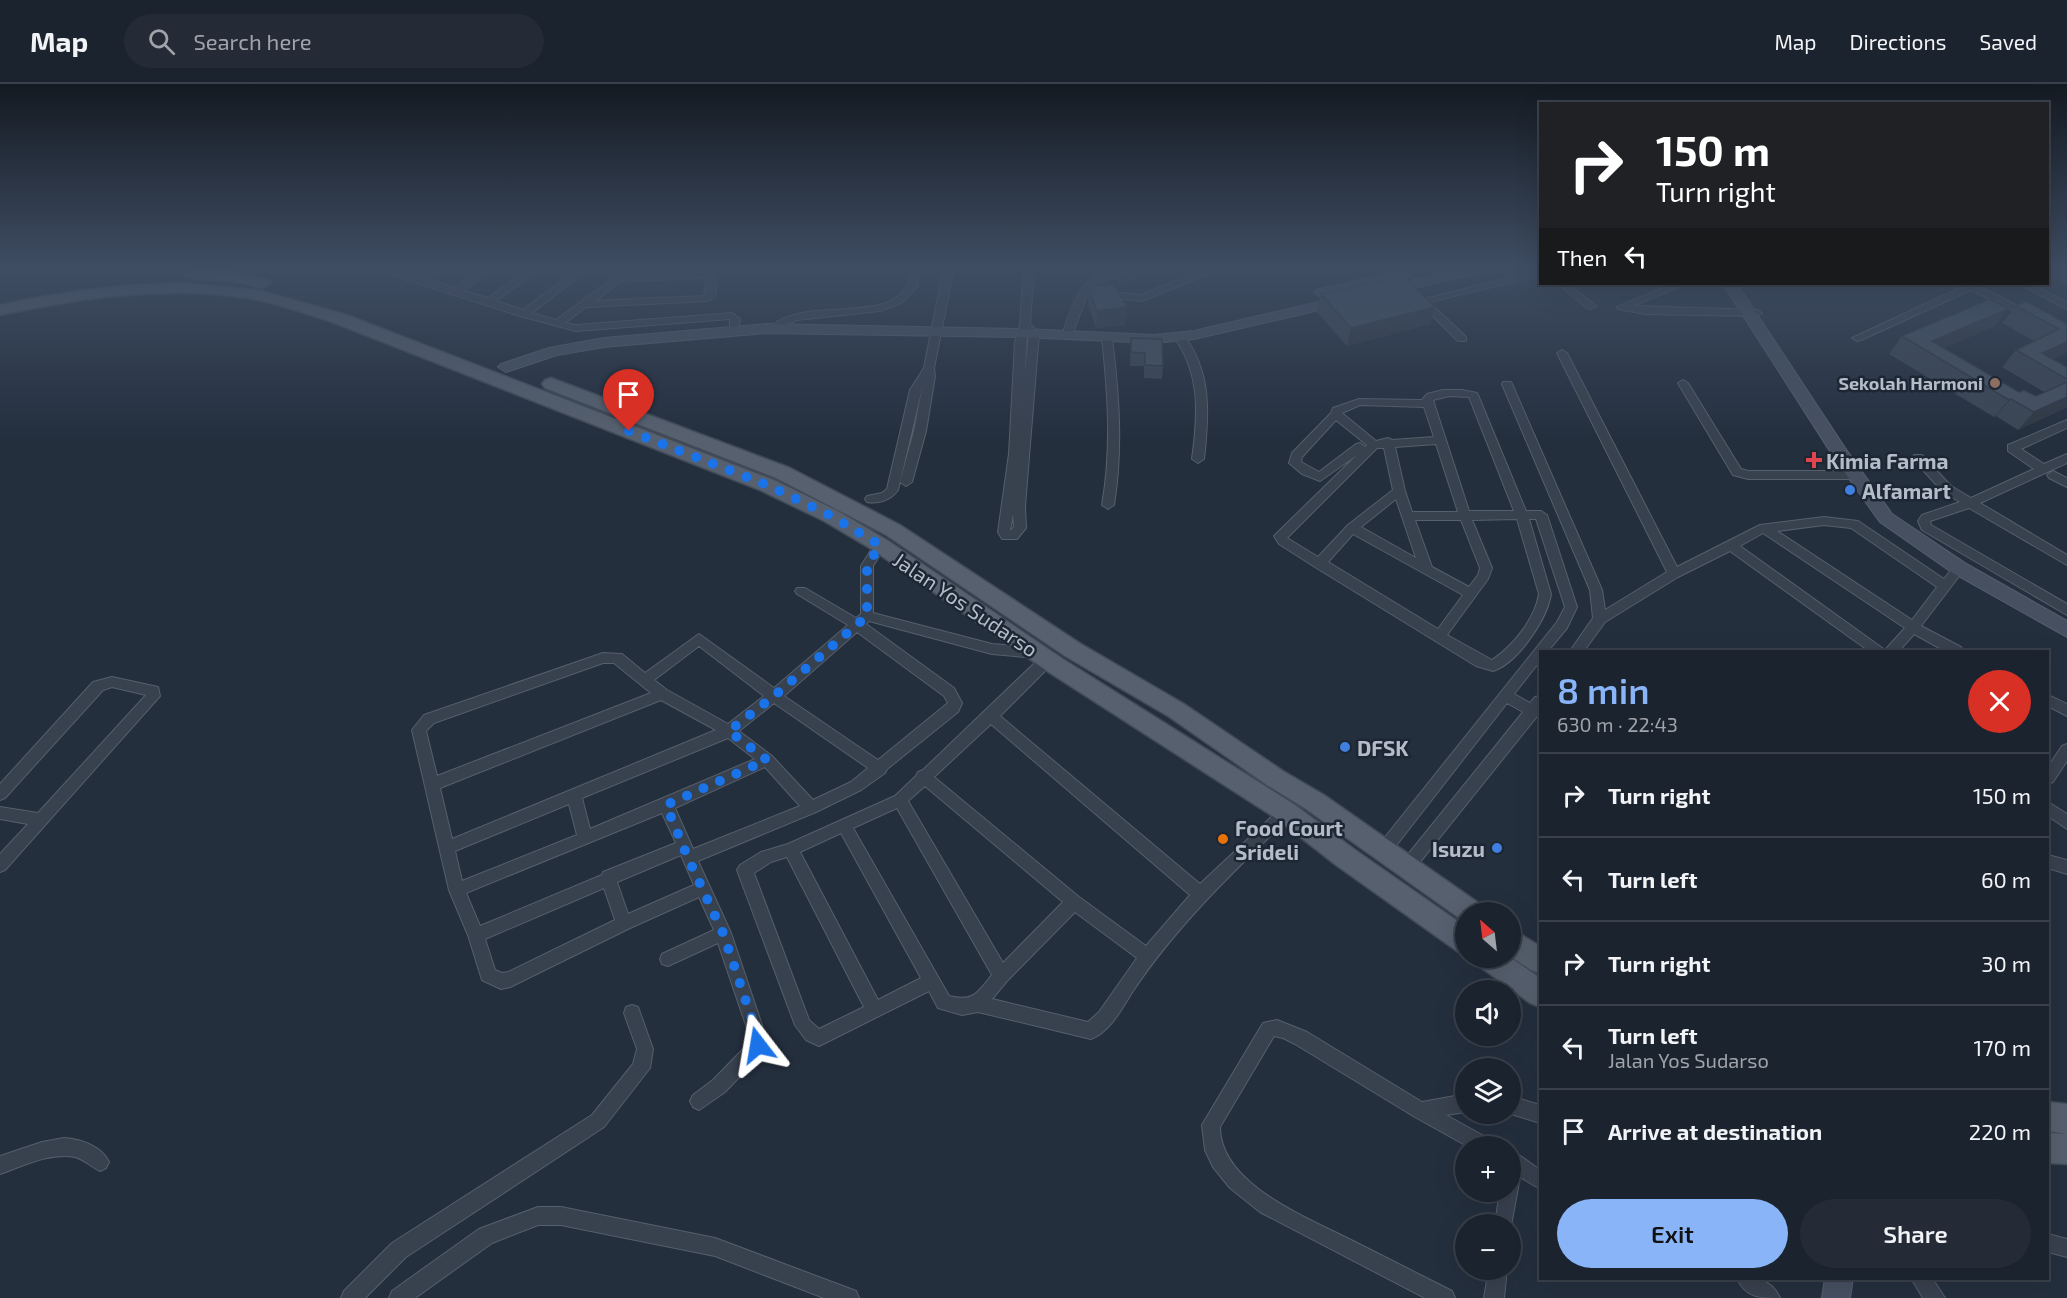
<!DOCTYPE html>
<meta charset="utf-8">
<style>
body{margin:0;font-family:"Exo 2",sans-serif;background:#242b36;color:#f1f3f6;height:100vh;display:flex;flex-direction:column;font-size:22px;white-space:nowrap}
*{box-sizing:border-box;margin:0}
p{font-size:20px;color:#a0a4aa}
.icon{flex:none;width:33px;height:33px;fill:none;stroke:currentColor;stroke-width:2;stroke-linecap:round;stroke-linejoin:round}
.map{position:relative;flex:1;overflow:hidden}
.side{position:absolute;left:1539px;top:566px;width:510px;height:630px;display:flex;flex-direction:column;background:#1b232e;border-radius:0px;box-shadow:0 6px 24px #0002,0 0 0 2px #39404a}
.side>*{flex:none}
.banner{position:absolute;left:1539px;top:18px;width:510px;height:183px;border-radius:0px;box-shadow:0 6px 24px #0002,0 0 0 2px #39404a;background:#202124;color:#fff;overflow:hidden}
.needle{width:39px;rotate:332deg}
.buttons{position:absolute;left:1455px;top:818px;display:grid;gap:12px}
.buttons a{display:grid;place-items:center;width:66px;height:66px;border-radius:50%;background:#1b232e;box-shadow:0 6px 24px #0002,0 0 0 2px #39404a;font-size:30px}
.pin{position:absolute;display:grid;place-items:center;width:51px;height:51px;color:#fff;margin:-62px -26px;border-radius:50% 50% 50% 0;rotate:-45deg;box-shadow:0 0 6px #0007}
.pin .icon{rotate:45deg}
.me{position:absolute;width:66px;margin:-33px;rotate:346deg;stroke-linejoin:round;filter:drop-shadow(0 0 4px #0008)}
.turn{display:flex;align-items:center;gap:21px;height:126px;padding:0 18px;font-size:27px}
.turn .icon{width:78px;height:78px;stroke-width:2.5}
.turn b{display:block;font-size:42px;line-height:51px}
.then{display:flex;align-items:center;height:57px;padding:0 18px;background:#0003;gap:12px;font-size:22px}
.round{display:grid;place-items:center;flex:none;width:63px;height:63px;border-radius:32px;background:#242b36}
.headline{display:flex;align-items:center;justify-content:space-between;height:102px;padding:0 18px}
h1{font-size:36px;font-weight:600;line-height:45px;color:#8ab4f8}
.action{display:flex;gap:12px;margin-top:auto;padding:12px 18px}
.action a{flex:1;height:69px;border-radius:36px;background:#8ab4f8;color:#111;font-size:24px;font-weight:600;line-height:69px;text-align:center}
.action a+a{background:#242b36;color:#f1f3f6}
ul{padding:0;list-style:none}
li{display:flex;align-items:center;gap:18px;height:84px;padding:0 18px;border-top:2px solid #39404a}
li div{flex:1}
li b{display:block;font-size:22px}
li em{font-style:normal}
header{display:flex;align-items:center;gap:36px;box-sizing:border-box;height:84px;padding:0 30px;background:#1b232e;border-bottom:2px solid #39404a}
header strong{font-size:28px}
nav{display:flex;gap:33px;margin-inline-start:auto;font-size:21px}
.search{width:420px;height:54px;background:#242b36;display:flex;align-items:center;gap:15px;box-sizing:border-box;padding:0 21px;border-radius:33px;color:#a0a4aa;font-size:22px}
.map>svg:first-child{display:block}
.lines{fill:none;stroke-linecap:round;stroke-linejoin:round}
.stream{stroke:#394c67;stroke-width:3}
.street-casing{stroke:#565f6c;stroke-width:2}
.secondary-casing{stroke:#565f6c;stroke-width:2}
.primary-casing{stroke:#414a57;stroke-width:3}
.street{fill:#38414e;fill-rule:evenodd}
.secondary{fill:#465061;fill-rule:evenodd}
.primary{fill:#56606e;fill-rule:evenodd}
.wall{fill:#3b4654}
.shaded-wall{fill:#303945}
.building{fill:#455162;stroke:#303945;stroke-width:1.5}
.route{stroke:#1a73e8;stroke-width:10;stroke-dasharray:0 18}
.education-dot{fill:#8d6e63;stroke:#1d2633;stroke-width:2}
.health-dot{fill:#e0444e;stroke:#1d2633;stroke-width:2}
.shop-dot{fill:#3f7fe0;stroke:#1d2633;stroke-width:2}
.food-dot{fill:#e8710a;stroke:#1d2633;stroke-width:2}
.labels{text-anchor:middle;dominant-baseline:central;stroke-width:5;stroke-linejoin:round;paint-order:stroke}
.far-poi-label{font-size:18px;font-weight:bold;fill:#b4bcc9;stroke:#1d2633;text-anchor:end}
.poi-label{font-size:21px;font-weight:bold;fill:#b4bcc9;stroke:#1d2633;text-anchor:start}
.street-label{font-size:21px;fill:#b4bcc9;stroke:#1d2633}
</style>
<header>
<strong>Map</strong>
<div class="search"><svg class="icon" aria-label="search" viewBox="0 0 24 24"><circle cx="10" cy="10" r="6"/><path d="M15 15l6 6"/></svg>Search here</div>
<nav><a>Map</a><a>Directions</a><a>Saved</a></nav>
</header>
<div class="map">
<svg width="2067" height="1214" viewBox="0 0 2067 1214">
<rect width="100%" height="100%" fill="#242f3e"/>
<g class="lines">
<path class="stream" d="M86 189 87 183"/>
<g class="street-casing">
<path id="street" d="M213 183H223L217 193 209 191Z
M366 183H383L421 194 435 183H447L430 196 454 204 483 183H495L463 207 488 214 531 183H543L496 217 523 226 580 183H591L532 229 556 236 615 193 708 187 717 195 715 213 708 217 586 223 565 239 576 241 732 229 740 235 738 249H730V235L576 247 520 232ZM705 193 707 195 704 212 595 217 620 198Z
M913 183H923L916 204 901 219 880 227 797 236 777 245 772 242C805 212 888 241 907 201 910 196 911 189 913 183Z
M944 183H954L934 284 935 292 926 347 912 398 906 402 900 398 914 347 923 300 898 406C891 416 879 420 867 418L865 415 867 412 882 409 887 405 910 306 924 284Z
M1024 183H1034L1030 240 1039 249 1025 422 1026 444 1017 455H1002L998 448 1009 370 1015 258 1020 241ZM1027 248 1029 250 1025 288ZM1013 430 1014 443 1010 447Z
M1111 183H1124L1091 206 1141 211 1212 183H1226L1142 217 1087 211 1072 251 1067 254 1063 253 1062 251C1075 215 1076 202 1111 183Z
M2048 183 2067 192V199L2048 190Z
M1540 186V192L1429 218 1466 253V257H1458L1417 217Z
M1558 200H1568L1596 222 1591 225 1587 224Z
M1673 200H1685L1633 222 1757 226 1762 229 1757 232 1645 230 1618 225 1617 223Z
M1962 200H1975L2035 231 2034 233H2026L1971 206 1861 256 1857 257 1852 254 1964 202Z
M2019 200H2030L2067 218V225Z
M1179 250 1183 251C1212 287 1209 331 1204 375L1198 379 1192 375C1198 332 1201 290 1174 253Z
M1107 251 1112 254C1119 310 1123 365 1114 421L1108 425 1102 421C1112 365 1108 310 1102 254Z
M1562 266 1567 269 1677 483 1760 441 1824 433 1858 437 1944 495 1955 481H1963L1965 484 1963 487 1921 542 1961 563 1963 567H1945L1914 550 1899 567H1869L1730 467 1678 493 1605 538 1584 567H1570L1593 534 1590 506 1502 300 1503 298H1511L1512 300 1602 506 1605 526 1667 488 1557 269ZM1824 441 1851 444 1937 503 1912 536 1777 447ZM1763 449 1905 544 1885 566 1740 462Z
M1683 296 1688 299 1741 385 1748 387H1854L1860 391 1854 395H1748L1733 391 1678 299Z
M1443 306H1462L1477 309 1478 311 1526 427H1541L1547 431 1577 523 1567 544 1548 567H1540V577L1514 610 1530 619 1535 613 1540 612V626L1538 631 1412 788 1407 790 1402 788 1399 783 1402 778 1523 628 1507 619 1388 772 1383 774 1378 772 1376 767 1378 762 1557 538 1565 523 1536 435H1529L1551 510C1547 535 1518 579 1493 587L1476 582 1315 483 1279 460 1274 452 1357 371 1320 397 1302 390 1289 379 1292 369 1331 329 1333 324 1359 315 1422 316 1427 310ZM1449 312 1469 313 1514 427H1469L1433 316ZM1360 321 1424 323 1434 353 1392 356 1388 354 1376 357 1342 329ZM1336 336 1367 361 1365 363 1360 359 1356 360 1319 388 1301 378 1302 373ZM1436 360 1458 428H1412L1405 407 1395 363ZM1377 364H1384L1393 406 1348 441 1318 473 1287 454ZM1396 415 1416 474 1361 443ZM1517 435 1539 510C1535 535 1513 562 1492 576L1447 551 1488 495 1492 484 1472 436ZM1415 436H1461L1480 484 1478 491 1469 503 1432 483ZM1353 450 1463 511 1438 545 1328 478Z
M2067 336V344L2021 365 2044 380 2067 370V379L1980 419 2067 471V481L1969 424 1930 437 1931 441 2067 520V531L1922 446 1918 437 1922 431 1960 418 1943 408 1912 374 1914 371H1922L1951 402 1971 414 2034 385 2008 367V361Z
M2053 387 2067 394V403L2049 394 2047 391Z
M880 457 886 461 873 482V529L992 560 1036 564 1043 569 1036 574 992 570 869 537 866 540 954 604 962 619 958 628 887 685 885 689 861 706 816 728 698 777 731 849 766 953 764 967 725 1008 699 1026 693 1023 690 1017 693 1011 713 996 750 958V953L718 859 668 882 662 880 660 875 662 870 714 846 699 813 630 844 510 903 501 905 482 896 468 851 449 806 412 646 424 631 603 569 622 570 645 589 699 550 774 604 848 541 797 510 795 507 797 504H805L856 534 861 530V482L876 458ZM857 548 944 612 948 619 878 676 784 612ZM699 562 764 612 728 640 667 606 654 596ZM603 579H614L651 609 437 692 426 647 434 639ZM661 616 716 646 452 755 440 704ZM774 619 868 684 851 698 813 716 772 672 739 647ZM728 654 755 675 590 745 582 714ZM765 683 800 722 693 765 675 724ZM569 720 577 751 462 797 455 767ZM662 729 676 759 603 788 602 791 480 842 466 809ZM681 771 694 801 628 830 617 798ZM604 804 615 836 508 888 502 889 495 886 485 855Z
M1047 571 1052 572 1054 576 1052 580 1000 632 1200 800 1281 724 1286 722 1291 724 1293 728 1291 732C1234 787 1177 841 1133 907 1122 924 1111 947 1091 955L978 928 962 931 938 924 929 907 819 962 806 956 795 941 737 786 740 781 761 768 788 760 895 712 916 692 918 688 923 686 1042 572ZM991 640 1190 811 1146 862 1079 813 934 693ZM925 702 1063 818 1003 879 908 717ZM897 724 992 891C977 909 974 918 949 912L853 744ZM841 749 921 894 878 916 800 768ZM787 773 864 923 819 945 809 936 754 789 771 778ZM1075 828 1137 874 1099 928 1088 938 992 915 1007 897Z
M112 593 158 603 160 612 5 786 0 788V770L28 740 0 735V723L38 729 146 611 112 603 103 606 5 714 0 716V700L93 598Z
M2048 611 2067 620V632L2048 622Z
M2067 660V677L2053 698 2048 700V683L2062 662Z
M2048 718 2067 730V745L2048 732Z
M2048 771 2067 776V790L2048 784Z
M632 921 638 923 653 965 650 984 604 1043 406 1173 365 1214H341L344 1207 392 1159 592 1031 633 980 637 965 624 929 626 923Z
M1277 936 1307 948 1422 1018 1466 1010V1028L1446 1031 1491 1056 1494 1062H1467L1415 1033 1295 960 1283 954 1274 952 1220 1043C1220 1101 1309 1134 1353 1157 1386 1174 1419 1190 1452 1207L1455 1214H1425L1260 1128 1230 1104 1213 1083 1205 1066 1202 1041 1263 939Z
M1510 1012 1540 1021V1039L1508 1029H1510Z
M64 1054C80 1055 102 1062 109 1078L106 1084 100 1087C91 1083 84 1075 75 1073 50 1068 23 1082 0 1090V1072L42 1058Z
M1510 1067 1519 1071 1540 1086V1105L1520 1093 1510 1147V1140H1495L1500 1107H1510Z
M538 1123H561L715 1154 856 1207 859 1214H824L715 1172 561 1141H538L492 1159 415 1214H389L392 1207 479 1145Z
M2048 1150 2067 1155V1173L2048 1168Z
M1489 1185H1507L1504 1214H1484Z
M1737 1194C1755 1194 1771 1194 1780 1214 1761 1214 1745 1214 1737 1194Z
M1911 1194H1932L1945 1214H1923Z"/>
</g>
<g class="secondary-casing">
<path id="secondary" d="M1468 183H1495L1493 186 1387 210 1380 206 1382 203Z
M1404 186 1411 190 1409 193 1321 213 1314 209 1316 206Z
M1723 200H1737L1845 364 1892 430 1965 479 2067 537V553L1953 489 1880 438 1833 372Z
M1344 212 1351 216 1349 219 1194 255 1154 259 1023 253 766 249 604 263 557 271 506 288 498 283 501 280 549 264 604 254 766 240 1023 245 1154 251 1194 247Z
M1825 1194H1853L1850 1214H1822Z"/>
</g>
<g class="primary-casing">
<path id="primary" d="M192 186 231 187 269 196 271 199 263 204 231 197 186 194 184 191 186 188Z
M184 199 257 206 344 230 774 396 838 427 887 456 1063 575 1295 721 1354 765 1466 843V870L1457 867 1336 781 1277 735 1047 587 873 466 824 437 760 406 332 238C304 229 276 219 248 214 165 201 81 214 0 231V221C61 208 121 200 184 199Z
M551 294 790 384 900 441 1081 560 1184 620 1283 687 1324 711 1480 820 1484 828H1466V838L1462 836 1306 725 1267 701 1168 632 1065 572 886 451 776 394 545 304 542 300 545 296Z
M1510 844 1540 862V889L1531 886 1510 872Z
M1475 873H1510L1540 894V923L1530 919 1479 882Z
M2048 1018 2067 1020V1050L2048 1047Z
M2048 1049 2067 1050V1080L2048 1079Z"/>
</g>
<use href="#street" class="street"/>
<use href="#secondary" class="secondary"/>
<use href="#primary" class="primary"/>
</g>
<path class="wall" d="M1147 183 1146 192 1120 200 1113 194V185Z
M1088 203 1127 223 1125 241 1096 244 1088 220Z
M1321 210 1435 223 1430 240 1347 262 1317 228Z
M2016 222 2067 240V268L2053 275 2067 283V323L2018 346 1996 332 1994 333 1889 270 1902 252 2008 225 1995 242 1944 264 2019 308 2036 312 2044 308 2002 283 2016 266 2034 257 2002 239Z
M1131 254 1163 282 1162 295 1144 294V282H1130Z"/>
<path class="shaded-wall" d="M1147 183 1146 192 1120 200 1121 192Z
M1127 223 1125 241 1096 244 1097 227Z
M1435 223 1430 240 1347 262 1351 244Z
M2008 225 1995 242 1931 270 1932 257Z
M2067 258V268L2041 280 2042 269Z
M2067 313V323L2018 346 2034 328Z
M2011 315 1996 332 1994 333 2009 316Z"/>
<path class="building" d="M1117 183H1147L1121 192 1113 185Z
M1403 192 1435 223 1351 244 1321 210Z
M1114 200 1127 223 1097 227 1088 203Z
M1990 215 2008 225 1932 257 2019 308 2024 306 2036 312 2067 298V313L2034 328 2011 315 2009 316 1902 252Z
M2026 217 2067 240V258L2042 269 2067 283V295L2016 266 2059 245 2016 222Z
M1131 254 1162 255 1163 282 1145 281V269L1131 268Z"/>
<linearGradient id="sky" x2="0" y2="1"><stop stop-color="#141a22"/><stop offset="0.52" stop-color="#3f4d63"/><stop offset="1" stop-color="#3f4d63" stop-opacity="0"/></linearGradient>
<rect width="2067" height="353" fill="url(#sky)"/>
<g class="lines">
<path class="route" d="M629 347 767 401 831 432 880 461 867 482V532L774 612 729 647 767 676 666 721 688 774 723 849 758 953V961"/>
</g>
<circle class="education-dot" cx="1995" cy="299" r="6"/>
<path class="health-dot" d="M1811 367h6v6h6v6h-6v6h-6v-6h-6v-6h6z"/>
<g class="shop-dot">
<circle cx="1850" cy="406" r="6"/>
<circle cx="1345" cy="663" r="6"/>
<circle cx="1497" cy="764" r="6"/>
</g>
<circle class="food-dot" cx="1223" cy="755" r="6"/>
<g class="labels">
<g class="far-poi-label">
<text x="1983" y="299">Sekolah Harmoni</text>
</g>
<g class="poi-label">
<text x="1826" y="376">Kimia Farma</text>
<text x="1862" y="406">Alfamart</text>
<text x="1357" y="663">DFSK</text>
<text x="1235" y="743">Food Court<tspan x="1235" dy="24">Srideli</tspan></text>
<text x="1485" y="764" text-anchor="end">Isuzu</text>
</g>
<g class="street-label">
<text transform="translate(966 520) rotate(34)">Jalan Yos Sudarso</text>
</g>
</g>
</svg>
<div class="buttons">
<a><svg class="needle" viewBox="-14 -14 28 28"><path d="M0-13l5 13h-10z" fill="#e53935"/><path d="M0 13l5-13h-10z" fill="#a0a4aa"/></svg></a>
<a><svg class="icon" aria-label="sound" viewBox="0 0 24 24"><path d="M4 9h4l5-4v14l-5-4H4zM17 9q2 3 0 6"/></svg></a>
<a><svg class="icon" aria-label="layers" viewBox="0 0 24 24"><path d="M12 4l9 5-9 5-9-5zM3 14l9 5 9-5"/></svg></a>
<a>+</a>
<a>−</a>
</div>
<div class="pin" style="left:629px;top:347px;background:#d93025"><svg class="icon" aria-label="arrive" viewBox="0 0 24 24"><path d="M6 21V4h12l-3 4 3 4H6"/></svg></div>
<svg class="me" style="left:758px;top:961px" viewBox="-20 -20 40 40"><path d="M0-17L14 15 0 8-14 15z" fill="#1a73e8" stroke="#fff" stroke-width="4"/></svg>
<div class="banner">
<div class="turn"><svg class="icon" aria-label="right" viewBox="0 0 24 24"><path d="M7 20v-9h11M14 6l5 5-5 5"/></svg><div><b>150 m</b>Turn right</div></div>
<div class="then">Then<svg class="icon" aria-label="left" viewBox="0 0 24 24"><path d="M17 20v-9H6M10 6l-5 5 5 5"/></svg></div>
</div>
<section class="side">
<div class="headline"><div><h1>8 min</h1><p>630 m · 22:43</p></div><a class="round" style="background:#d93025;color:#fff"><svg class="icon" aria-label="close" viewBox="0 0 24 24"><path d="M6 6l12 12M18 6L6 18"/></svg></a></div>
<ul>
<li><svg class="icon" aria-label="right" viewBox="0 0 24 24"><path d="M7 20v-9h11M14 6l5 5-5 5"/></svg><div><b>Turn right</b></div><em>150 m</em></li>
<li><svg class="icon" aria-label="left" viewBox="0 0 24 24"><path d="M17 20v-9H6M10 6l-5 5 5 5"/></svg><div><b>Turn left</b></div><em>60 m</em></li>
<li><svg class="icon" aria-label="right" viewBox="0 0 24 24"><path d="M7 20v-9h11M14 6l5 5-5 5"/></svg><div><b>Turn right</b></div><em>30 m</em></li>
<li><svg class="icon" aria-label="left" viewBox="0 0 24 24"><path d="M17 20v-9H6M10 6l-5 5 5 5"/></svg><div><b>Turn left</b><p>Jalan Yos Sudarso</p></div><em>170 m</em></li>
<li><svg class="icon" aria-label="arrive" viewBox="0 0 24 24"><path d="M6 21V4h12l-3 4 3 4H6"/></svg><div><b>Arrive at destination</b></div><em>220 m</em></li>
</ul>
<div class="action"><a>Exit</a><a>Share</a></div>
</section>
</div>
